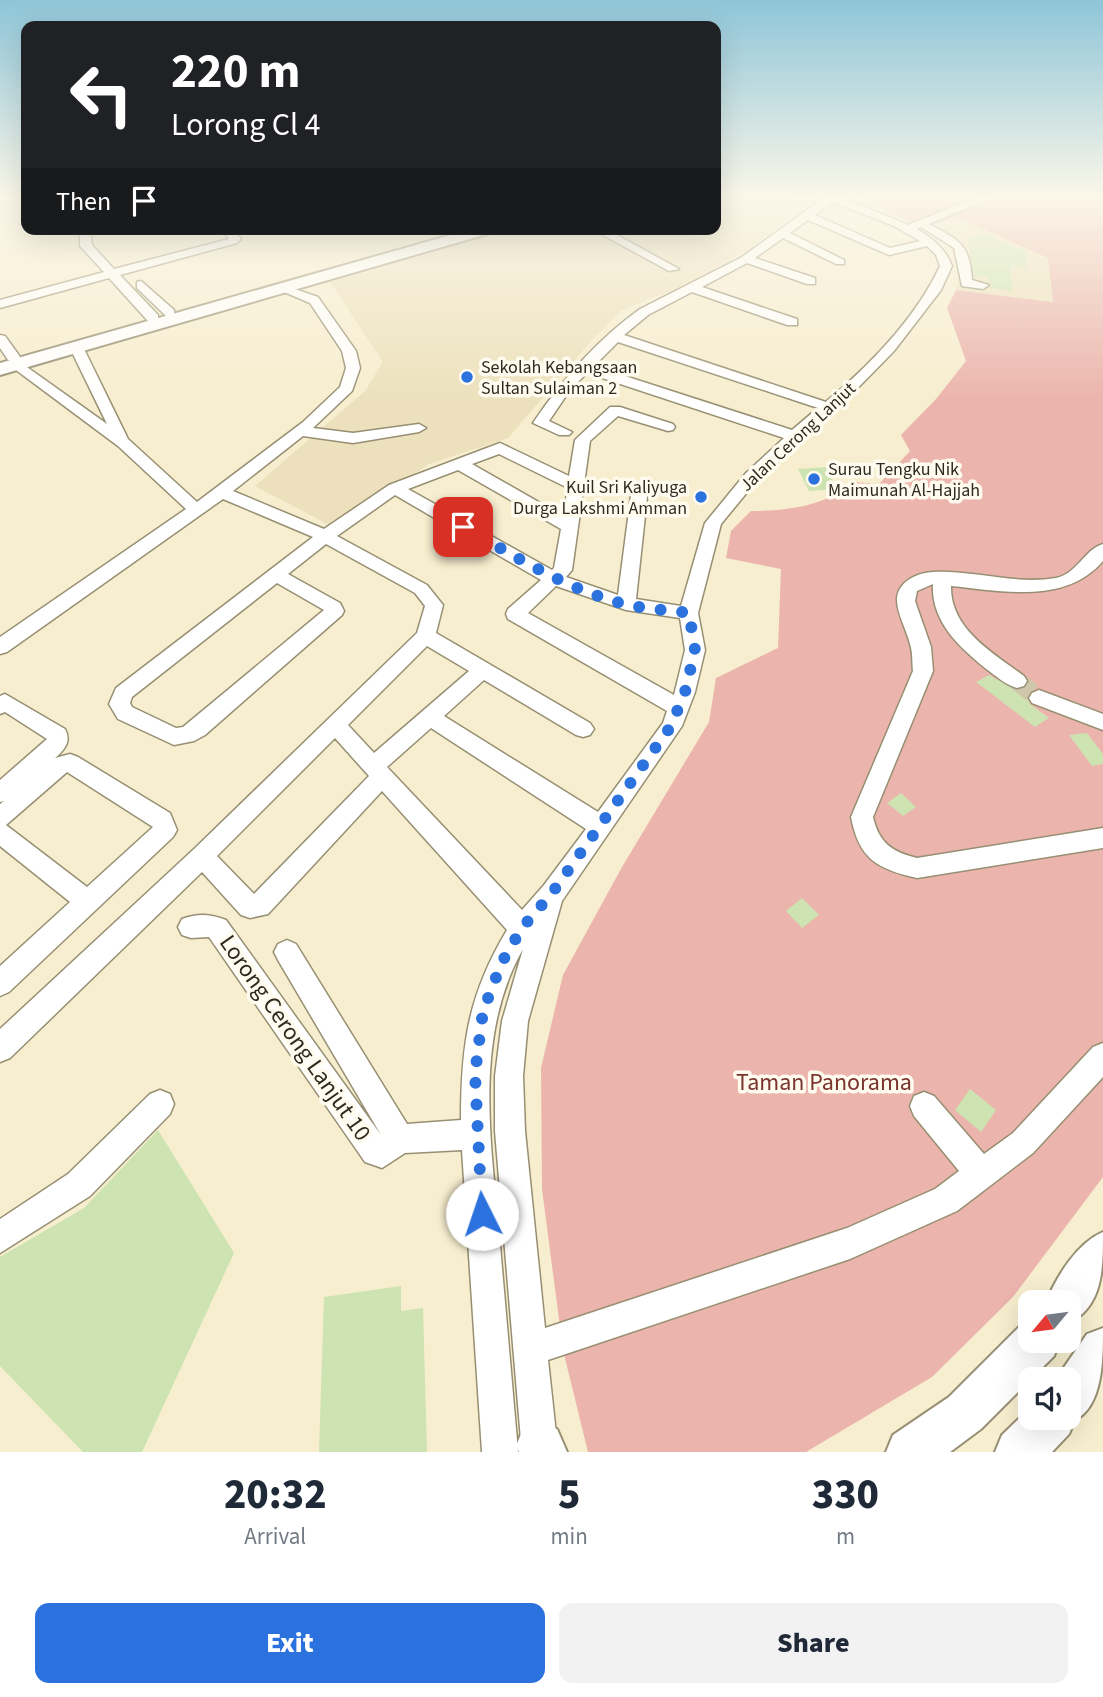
<!DOCTYPE html>
<style>
body{margin:0;font-family:"Source Sans 3",sans-serif;background:#f2f2f3;color:#1f2937;height:100vh;display:flex;flex-direction:column;font-size:26px;white-space:nowrap}
*{box-sizing:border-box;margin:0}
p{font-size:23px;color:#747a83}
.icon{flex:none;width:38px;height:38px;fill:none;stroke:currentColor;stroke-width:2;stroke-linecap:round;stroke-linejoin:round}
.map{position:relative;height:1452px;overflow:hidden}
.sheet{display:flex;flex-direction:column;background:#fff;flex:1}
.sheet>*{flex:none}
.guide{position:absolute;left:21px;top:21px;width:700px;height:214px;border-radius:14px;box-shadow:0 7px 28px #0002;background:#202124;color:#fff;overflow:hidden}
.needle{width:46px;rotate:241deg}
.tools{position:absolute;left:1018px;top:1290px;display:grid;gap:14px}
.tools a{display:grid;place-items:center;width:63px;height:63px;border-radius:14px;background:#fff;box-shadow:0 7px 28px #0002;font-size:35px}
.pin{position:absolute;display:grid;place-items:center;width:60px;height:60px;color:#fff;margin:-30px;border-radius:14px;box-shadow:0 4px 10px #0006}
.me{position:absolute;width:77px;margin:-38px;rotate:356deg;stroke-linejoin:round;filter:drop-shadow(0 0 5px #0008)}
.turn{display:flex;align-items:center;gap:24px;height:147px;padding:0 35px;font-size:32px}
.turn .icon{width:91px;height:91px;stroke-width:2.5}
.turn b{display:block;font-size:49px;line-height:60px}
.then{display:flex;align-items:center;height:66px;padding:0 35px;background:#0003;gap:14px;font-size:26px}
.eta{display:flex;justify-content:space-evenly;align-items:center;height:119px;text-align:center}
.eta b{font-size:42px;font-weight:800;line-height:49px}
.button{display:flex;gap:14px;margin-top:auto;padding:14px 35px}
.button a{flex:1;height:80px;border-radius:14px;background:#2c72de;color:#fff;font-size:28px;font-weight:800;line-height:80px;text-align:center}
.button a+a{background:#f2f2f3;color:#1f2937}
.map>svg:first-child{display:block}
.built{fill:#ece1bc}
.green{fill:#ebb4ac}
.building{fill:#cde3b1}
.lines{fill:none;stroke-linecap:round;stroke-linejoin:round}
.minor-tunnel{stroke:#cfc7ac;stroke-width:19;stroke-dasharray:19 10;stroke-linecap:butt}
.minor-casing{stroke:#978f72;stroke-width:3}
.major-casing{stroke:#978f72;stroke-width:4}
.minor{fill:#fff;fill-rule:evenodd}
.major{fill:#fff;fill-rule:evenodd}
.route{stroke:#2c72de;stroke-width:12;stroke-dasharray:0 21.6}
.poi-dot{fill:#2c72de;stroke:#fffcef;stroke-width:2.5}
.labels{text-anchor:middle;dominant-baseline:central;stroke-width:7;stroke-linejoin:round;paint-order:stroke}
.far-poi-label{font-size:18px;fill:#2e2a1f;stroke:#fffcef;text-anchor:start}
.far-street-label{font-size:18px;fill:#2e2a1f;stroke:#fffcef}
.near-street-label{font-size:24px;fill:#2e2a1f;stroke:#fffcef}
.near-park-label{font-size:24px;fill:#7b342d;stroke:#fffcef}
</style>
<div class="map">
<svg width="1103" height="1452" viewBox="0 0 1103 1452">
<rect width="100%" height="100%" fill="#f7eecf"/>
<path class="built" d="M716 197 816 200 738 256 675 289 622 310 591 341 508 438 429 464 335 528 255 486 365 391 383 362 330 282 509 229H716Z
M956 217 1048 258 1053 302 956 290 959 274 957 256 948 242 923 228Z"/>
<path class="green" d="M856 197H1103V1177L1013 1297 932 1377 806 1452H588L563 1350 542 1189 541 1068 563 975 622 867 709 722 716 678 778 648 781 569 726 558 731 531 751 511C787 511 826 506 854 482L879 484 910 451 901 435 936 399 966 361 947 308 956 290 1053 302 1048 258 956 217 923 228Z"/>
<path class="building" d="M986 234 1025 251 1027 268 1010 266 1013 291 989 288 992 286 988 277 974 276 968 239Z
M826 467 837 489 809 491 798 469Z
M989 675 1016 690 1025 689 1028 684 1035 689 1027 697 1030 704 1049 718 1035 727 976 682Z
M1087 733 1103 754V764L1092 766 1069 735Z
M901 793 916 807 903 816 887 803Z
M802 898 819 915 802 928 786 911Z
M970 1089 996 1110 981 1132 955 1110Z
M158 1130 234 1253 142 1452H83L0 1366V1257L84 1208Z
M401 1286V1311L423 1308 427 1452H319L324 1297Z"/>
<g class="lines">
<path class="minor-tunnel" d="M1017 681 1039 698"/>
<g class="minor-casing">
<path id="minor" d="M825 197H841L908 225 978 197H993L929 224C959 240 970 244 972 280L989 285 983 289 962 286 954 248 921 227 917 229C933 239 945 248 952 266L941 290 894 351 848 398 758 479 721 524 698 613 705 650 695 692 682 726 562 901 528 1021 523 1076 525 1131 545 1328 847 1228 935 1189 959 1171 914 1116 910 1106 914 1096 924 1092 934 1096 984 1154 1013 1133 1093 1047 1103 1043V1077L1033 1153 957 1211 850 1259 548 1360 558 1452H522L495 1131V1076L502 1021 523 949C472 1039 492 1147 500 1245 506 1314 512 1383 518 1452H482L462 1150 405 1153 382 1168 365 1162 209 937 191 938 182 935 178 927 182 919C198 913 210 914 226 920L381 1135 278 960 274 952 278 944 287 940 296 944 407 1124 461 1120C461 1045 468 995 507 930L382 791 268 914 250 918 241 915 202 872 10 1058 0 1062V1029L194 849 417 633 425 606 415 593 326 544 288 574 340 603 344 611 342 615 205 735 194 741 174 745 118 719 109 704 116 688 313 537 223 499 7 652 0 654V637L186 509 118 446 12 367 10 364 13 361 8 360 0 348V335L5 336 18 354 20 357 17 360 107 424 70 348 77 344 82 345 128 439 197 502 303 422 340 387 346 368 342 351 310 303 277 289 283 285 318 297 356 351 360 368 352 391 313 428 353 433 419 424 426 428 419 432 353 443 303 436 233 491 324 529 389 485 500 443 569 476 575 440 610 407H620L673 424 675 427 673 430 668 431 618 416 590 441 572 570 566 577 618 595 632 488 634 485H646L648 488 636 599 681 606 705 523 746 473 784 438 587 373 570 390 549 421 572 432 569 435H559L533 423C562 380 597 340 640 309L742 257ZM833 202 894 226 920 241 890 248 815 215ZM808 220 889 255 927 246 936 255 940 266C916 318 870 365 826 402L624 335 648 315 692 292 787 325H797V319L702 287 747 263 807 284H815V278L755 258 783 238 836 264H844V260L790 233ZM618 342 818 408 792 430 594 366ZM499 454 568 488 563 516 472 464ZM458 470 561 529 554 568 552 570 408 489ZM395 495 541 580 508 609 506 614 508 619 667 711 663 723 598 812 444 716 484 680 576 735 583 737 590 735 594 729 590 723 436 633 443 605 427 585 337 536ZM277 583 324 610 183 727 176 728 132 707 130 703 132 697ZM556 586 626 610 680 618 685 650 674 695 528 613ZM427 646 469 671 374 753 348 725ZM431 728 586 829 544 885 522 910 387 767ZM335 738 369 776 254 894 217 856Z
M80 229H90L92 245 114 269 229 239 222 229H233L241 239 237 243 120 275 158 315V321H148L109 278 0 308V300L104 272 80 246Z
M592 229H606L679 269 669 271Z
M141 281 174 310V316H166L137 288V282Z
M1103 544V561C1065 605 1003 591 951 586 950 629 993 653 1024 676L1027 681 1024 686 1017 688C1005 685 995 675 985 668 958 646 931 621 933 584L917 591 915 601 931 647 933 671 873 817C879 843 892 852 917 858L1103 828V848L917 878C877 869 859 859 851 817L913 671C912 662 913 653 910 644 907 631 896 612 897 598 899 581 917 573 933 572 974 570 1015 585 1056 578 1077 574 1085 549 1103 544Z
M1039 690 1103 714V730L1032 703 1029 698 1032 693Z
M5 694 65 729C72 742 64 750 55 758L70 754 78 757 170 813 177 830 173 837 9 992 0 996V966L70 902 0 846V804L4 801 0 802V780L47 739 5 712 0 714V696ZM67 772 153 827 87 887 6 825Z
M160 1090 170 1094 174 1104 170 1114 90 1196 0 1253V1219L68 1174 150 1094Z"/>
</g>
<g class="major-casing">
<path id="major" d="M472 229H496L494 232 0 375V363Z
M1103 1232C1103 1269 1103 1306 1069 1323V1302H1046C1057 1276 1077 1243 1103 1232Z
M1031 1321V1340H1060L1054 1356 981 1429 950 1452H886L893 1435 949 1397 1022 1324Z
M1103 1328C1103 1359 1103 1406 1075 1420L1069 1434 1052 1452H995L1002 1435 1031 1407V1418H1069V1379H1056L1087 1334Z
M540 1422 557 1429 567 1452H519L516 1446 523 1429Z"/>
</g>
<use href="#minor" class="minor"/>
<use href="#major" class="major"/>
</g>
<linearGradient id="sky" x2="0" y2="1"><stop stop-color="#8ec5d8"/><stop offset="0.49" stop-color="#fbf7e9"/><stop offset="1" stop-color="#fbf7e9" stop-opacity="0"/></linearGradient>
<rect width="1103" height="401" fill="url(#sky)"/>
<g class="lines">
<path class="route" d="M463 527C515 556 566 589 624 604 645 609 668 610 689 613L695 650 685 692 671 726 552 893 522 928 502 962 483 1011 475 1074 482 1214"/>
</g>
<g class="poi-dot">
<circle cx="467" cy="377" r="7"/>
<circle cx="814" cy="479" r="7"/>
<circle cx="701" cy="497" r="7"/>
</g>
<g class="labels">
<g class="far-poi-label">
<text x="481" y="367">Sekolah Kebangsaan<tspan x="481" dy="21">Sultan Sulaiman 2</tspan></text>
<text x="828" y="469">Surau Tengku Nik<tspan x="828" dy="21">Maimunah Al-Hajjah</tspan></text>
<text x="687" y="487" text-anchor="end">Kuil Sri Kaliyuga<tspan x="687" dy="21">Durga Lakshmi Amman</tspan></text>
</g>
<g class="far-street-label">
<text transform="translate(798 437) rotate(-43)">Jalan Cerong Lanjut</text>
</g>
<g class="near-street-label">
<text transform="translate(295 1038) rotate(55)">Lorong Cerong Lanjut 10</text>
</g>
<g class="near-park-label">
<text x="824" y="1082">Taman Panorama</text>
</g>
</g>
</svg>
<div class="tools">
<a><svg class="needle" viewBox="-14 -14 28 28"><path d="M0-13l5 13h-10z" fill="#e53935"/><path d="M0 13l5-13h-10z" fill="#747a83"/></svg></a>
<a><svg class="icon" aria-label="sound" viewBox="0 0 24 24"><path d="M4 9h4l5-4v14l-5-4H4zM17 9q2 3 0 6"/></svg></a>
</div>
<div class="pin" style="left:463px;top:527px;background:#d93025"><svg class="icon" aria-label="arrive" viewBox="0 0 24 24"><path d="M6 21V4h12l-3 4 3 4H6"/></svg></div>
<svg class="me" style="left:482px;top:1214px" viewBox="-20 -20 40 40"><circle r="19" fill="#fff"/><path d="M0-13L10 11 0 6-10 11z" fill="#2c72de"/></svg>
<div class="guide">
<div class="turn"><svg class="icon" aria-label="left" viewBox="0 0 24 24"><path d="M17 20v-9H6M10 6l-5 5 5 5"/></svg><div><b>220 m</b>Lorong Cl 4</div></div>
<div class="then">Then<svg class="icon" aria-label="arrive" viewBox="0 0 24 24"><path d="M6 21V4h12l-3 4 3 4H6"/></svg></div>
</div>
</div>
<section class="sheet">
<div class="eta">
<div><b>20:32</b><p>Arrival</p></div>
<div><b>5</b><p>min</p></div>
<div><b>330</b><p>m</p></div>
</div>
<div class="button"><a>Exit</a><a>Share</a></div>
</section>
